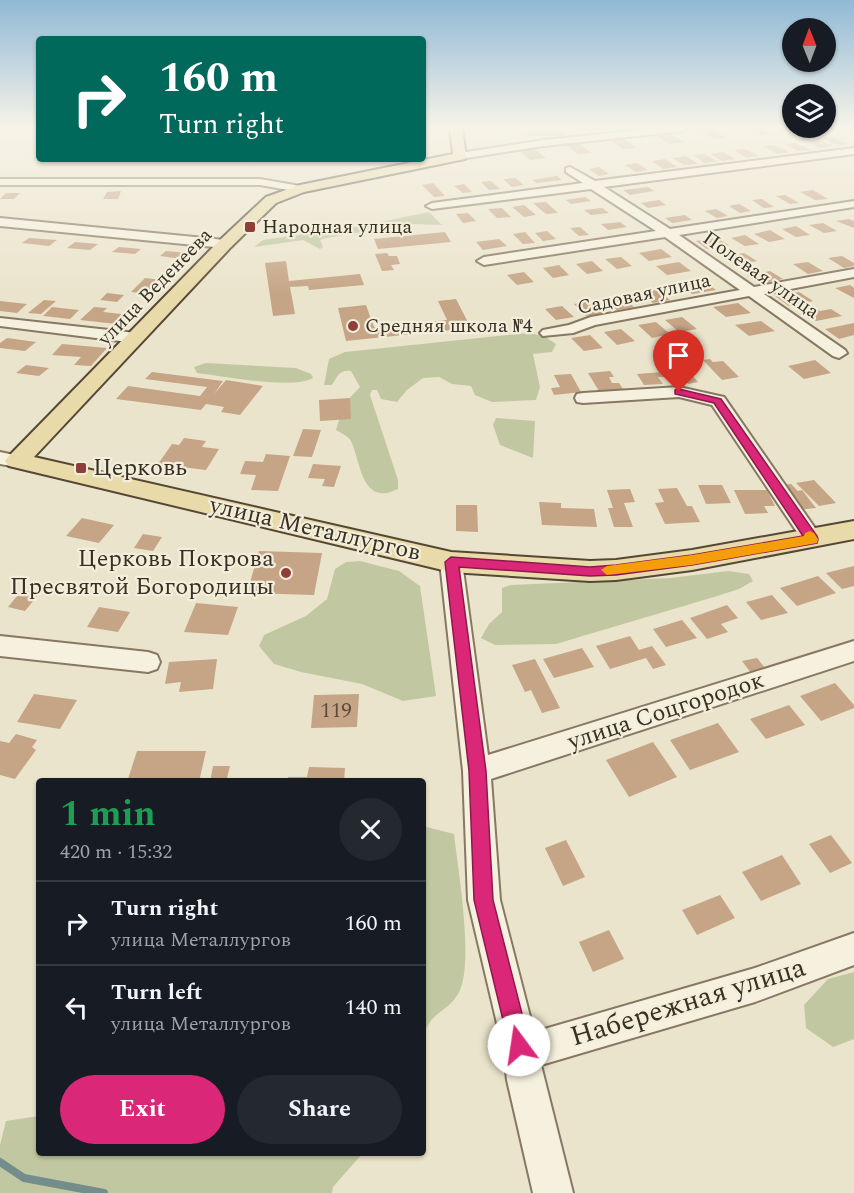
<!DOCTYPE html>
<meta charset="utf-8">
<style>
body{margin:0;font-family:Spectral,serif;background:#242831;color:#f1f3f6;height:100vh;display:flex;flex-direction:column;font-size:22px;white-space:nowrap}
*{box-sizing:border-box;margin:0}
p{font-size:20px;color:#9ea1a6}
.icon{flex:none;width:33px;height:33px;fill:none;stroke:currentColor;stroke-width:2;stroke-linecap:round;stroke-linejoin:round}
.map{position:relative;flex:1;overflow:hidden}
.drawer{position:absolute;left:36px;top:778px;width:390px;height:378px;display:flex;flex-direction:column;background:#171b24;border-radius:6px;box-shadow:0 2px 4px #0004}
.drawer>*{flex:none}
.hud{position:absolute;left:36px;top:36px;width:390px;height:126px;border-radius:6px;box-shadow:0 2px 4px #0004;background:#00695c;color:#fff;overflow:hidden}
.needle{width:39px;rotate:359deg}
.buttons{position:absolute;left:782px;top:18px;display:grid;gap:12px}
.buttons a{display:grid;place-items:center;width:54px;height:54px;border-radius:50%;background:#171b24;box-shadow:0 2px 4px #0004;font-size:30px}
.pin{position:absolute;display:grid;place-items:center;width:51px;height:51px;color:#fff;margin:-62px -26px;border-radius:50% 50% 50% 0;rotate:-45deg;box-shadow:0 0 6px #0007}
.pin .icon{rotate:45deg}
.me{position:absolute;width:66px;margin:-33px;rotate:346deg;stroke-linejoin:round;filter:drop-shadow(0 0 4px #0008)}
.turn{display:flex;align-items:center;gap:21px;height:126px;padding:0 24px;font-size:27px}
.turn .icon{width:78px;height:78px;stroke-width:2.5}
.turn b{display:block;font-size:42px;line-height:51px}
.round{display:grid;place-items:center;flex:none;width:63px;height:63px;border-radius:32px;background:#242831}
.head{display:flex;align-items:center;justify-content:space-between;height:102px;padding:0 24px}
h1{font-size:36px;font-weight:700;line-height:45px;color:#1e9e55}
.button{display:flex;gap:12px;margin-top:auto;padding:12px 24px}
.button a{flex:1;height:69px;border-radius:36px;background:#db2777;color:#fff;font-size:24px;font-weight:700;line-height:69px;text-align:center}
.button a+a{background:#242831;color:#f1f3f6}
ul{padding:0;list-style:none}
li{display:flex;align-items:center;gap:18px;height:84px;padding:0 24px;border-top:2px solid #363941}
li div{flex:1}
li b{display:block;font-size:22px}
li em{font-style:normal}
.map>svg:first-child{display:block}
.green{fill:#c1c8a1}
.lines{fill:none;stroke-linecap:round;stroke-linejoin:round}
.stream{stroke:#738e8a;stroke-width:8}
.building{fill:#c5a586}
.minor-casing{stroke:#877862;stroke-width:4}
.major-casing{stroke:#554735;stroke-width:4}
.minor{fill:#f6f1df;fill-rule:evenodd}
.major{fill:#e9daa9;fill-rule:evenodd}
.route{fill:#db2777;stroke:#8e194d;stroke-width:1.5}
.slow{fill:#f59e0b}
.poi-dot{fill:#8f3e38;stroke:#f3eedb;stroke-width:2}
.labels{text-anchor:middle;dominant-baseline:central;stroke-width:4.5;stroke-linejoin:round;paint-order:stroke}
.far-poi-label{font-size:20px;fill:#393023;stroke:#f3eedb;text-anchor:start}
.far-street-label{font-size:20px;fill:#393023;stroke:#f3eedb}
.number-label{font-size:21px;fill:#5c4d3c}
.poi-label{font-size:24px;fill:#393023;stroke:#f3eedb;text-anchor:start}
.street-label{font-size:24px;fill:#393023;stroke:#f3eedb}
.near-street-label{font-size:28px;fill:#393023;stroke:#f3eedb}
</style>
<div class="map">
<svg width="854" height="1193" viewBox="0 0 854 1193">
<rect width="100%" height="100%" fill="#ebe4cc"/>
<path class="green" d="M429 212 442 225 410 224 326 238 320 240 323 247 320 249 303 240 254 247 263 240 361 226Z
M528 333 544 336 556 344 552 352 533 354 540 387 536 400 492 402 475 395 471 386 452 384 439 377 423 378 407 390 397 402 381 399 377 390H372L370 395 398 480V489C361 507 361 462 351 441 348 436 341 433 336 430L344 404 360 387 351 371C339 369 337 377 332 385H324L329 359 345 352Z
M206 363 296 368 311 374 313 378C292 390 223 376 197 373L194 367Z
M496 418 535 421 533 458 500 445 493 425Z
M360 561 399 571 420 586 436 696 403 701 362 684 301 672 274 664 259 646 264 635 306 616 327 599 335 569 346 562Z
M728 571 749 574 753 581 739 589 714 597 556 644 495 645 481 638 489 624 502 612V588L511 585 670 578Z
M423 826 454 834C458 870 475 966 458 994 447 1013 432 1010 423 1036Z
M854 972V1039L833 1047 806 1028 804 1005 828 979Z
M39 1116V1154H362L333 1187 332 1193H0V1145L6 1121Z"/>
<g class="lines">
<path class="stream" d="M0 1162 24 1178 104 1193"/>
</g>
<path class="building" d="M578 128H615L617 130H579Z
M747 128H759L771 134 761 135Z
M710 129 726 137 714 139 698 130Z
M526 132H564L566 136H528Z
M669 134 684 142 670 144 655 135Z
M832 137 848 144 837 145 821 138Z
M624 139 637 148 623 149 610 140Z
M818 139 833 146 820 148 805 140Z
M796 143 810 150 798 151 785 144Z
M579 144 592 153 578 154 566 145Z
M775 145 789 152 778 154 763 146Z
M534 149 546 158 530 160 519 151Z
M746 149 759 156 747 158 734 150Z
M723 152 735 159 722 161 711 154Z
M704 154 717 161 705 163 693 155Z
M686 156 698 164 684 165 672 158Z
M665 159 677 167 663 169 652 161Z
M637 163 648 170 636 172 625 165Z
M599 167 609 174 599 176 589 169Z
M557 176 562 180 537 183 532 180Z
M515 178 524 185 512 187 503 179Z
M491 181 500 189 489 190 481 182Z
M433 183 445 196 434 197 422 185Z
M464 184 472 192 463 193 454 186Z
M648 187 654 191 630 195 623 190Z
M813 190 828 199 815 200 800 192Z
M121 191 118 199H103L107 192Z
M6 193H20L14 199H0Z
M785 195 799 203 790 204 776 196Z
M585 197 591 201 571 204 566 200Z
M762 199 774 207 764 208 752 200Z
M659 200 666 205 648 208 641 203Z
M546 202 558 213 546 214 533 203Z
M739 204 751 211 740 213 729 206Z
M524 205 536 215 524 217 512 207Z
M502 208 511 217 497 218 488 209Z
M602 208 609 213 591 215 584 210Z
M716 209 728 216 717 218 705 211Z
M468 213 476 221 463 223 456 214Z
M685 215 692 220 672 223 665 218Z
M849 219 854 221V228L836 221Z
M620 222 627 227 608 230 601 224Z
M823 223 837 231 824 233 809 225Z
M796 226 810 235 796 237 782 229Z
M580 227 589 235 579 236 570 228Z
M770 230 785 239 769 242 754 234Z
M547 231 556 239 543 241 535 233Z
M445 232 451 242 378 249 374 239Z
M525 232 535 243 523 244 513 234Z
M745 235 759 244 745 246 731 238Z
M29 238 57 240 49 246 22 243Z
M717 238 729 245 707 249 696 241Z
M499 239 507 246 483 250 476 242Z
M75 242 98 244 90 250 67 248Z
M119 247 141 249 135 254 112 252Z
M661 249 672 257 649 261 639 253Z
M166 251 188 253 182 259 160 256Z
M387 253 389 256H397L400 264 391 265 394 270 382 271 375 254Z
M744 253 757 261 734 265 722 257Z
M842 256 854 263V266L844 268 828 258Z
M621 257 632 266 617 269 605 259Z
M286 261 289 281 360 274 364 285 309 290 308 286 290 287 295 314 273 316 265 263Z
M592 261 603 271 587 274 576 264Z
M679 262 691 271 667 275 656 266Z
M808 262 823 271 808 274 793 264Z
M559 265 569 275 553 278 543 268Z
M770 271 783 279 760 284 747 275Z
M524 272 534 282 517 285 507 275Z
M145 278 162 280 149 294 131 292Z
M704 281 716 290 692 294 680 285Z
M850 285 854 288V298L835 288Z
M656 290 670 300 653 303 640 292Z
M799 292 813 301 789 306 775 296Z
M107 293 124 295 117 302 100 300Z
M621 296 634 307 617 310 604 299Z
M456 299 471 328 346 341 338 308 366 305 374 327 447 320 438 301Z
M44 300 56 301 41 314 28 313Z
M0 301 27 304 17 313 0 311Z
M591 301 603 313 586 316 574 304Z
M738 303 751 313 726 317 713 307Z
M562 306 574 317 556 320 545 309Z
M52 307 79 310 70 319 43 316Z
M94 307 107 308 103 312 122 314 125 311 138 312 126 325 80 320Z
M817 309 820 311 831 309 842 316 816 321 807 315 814 314 809 311Z
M682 317 697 329 679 332 665 320Z
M761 321 775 331 749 336 735 325Z
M656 322 670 334 652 338 638 325Z
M854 323V335L839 339 825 329Z
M621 329 635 341 617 345 604 332Z
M590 335 603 348 584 351 571 338Z
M7 338 36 342 25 351 0 348V343Z
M62 344 107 348 91 366 74 365 81 357 52 355Z
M710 359 713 362 723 361 739 377 722 380 703 360Z
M815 360 831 373 804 379 788 366Z
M689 364 698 373 691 374 698 382 688 384 672 366Z
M26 365 49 368 39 376 16 373Z
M610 371 614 377H609L612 383H619L623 389 599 391 588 373Z
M152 372 223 381 214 394 226 380 263 386 240 415 221 412 224 407 206 404 201 410 116 399 128 386 200 396 207 387 145 379Z
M662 372 666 377H658L663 384 644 385 637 374Z
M571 374 581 392 554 395 551 388 560 387 554 375Z
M350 398 351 419 320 421 319 400Z
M303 429 321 430 312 457 293 456Z
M184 438 206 441 202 447 219 449 206 470 158 464 172 444 179 445Z
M266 454 290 456 278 491 251 490 256 475 240 474 245 461 263 462Z
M313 464 341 466 334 487 322 486 325 479 308 478Z
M814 480 836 503 819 506 796 483Z
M791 484 798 491 802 490 816 508 798 510 779 485Z
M698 485H722L731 503 706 504Z
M677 488 687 506H692L700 522 665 524 655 503 664 502 658 489Z
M630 489 635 502 624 503 633 527H614L608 508H613L607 490Z
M734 490H767L775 506H764L768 513 745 514Z
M539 502 561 503V508L594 509 597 527 542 525Z
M456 505H477L478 532 456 531Z
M82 518 114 525 99 543 66 536Z
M143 534 162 537 153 551 134 548Z
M259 551 322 553 314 595 247 593Z
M854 566V586L842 589 826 573Z
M818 576 836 593 797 606 780 588Z
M22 590 39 594 25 611 8 607Z
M772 595 788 613 761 620 746 602Z
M196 603 238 607 228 635 184 632Z
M727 605 738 618 721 624 728 632 707 639 690 618Z
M99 607 130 612 118 632 87 627Z
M682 620 697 638 666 647 653 629Z
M630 636 639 650 652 646 666 665 653 669 646 658 610 669 596 646Z
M582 648 594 667 554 678 543 659Z
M757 658 769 673 754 677 742 661Z
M217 659 213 689 179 692 181 682 165 684 169 662Z
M535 659 560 708 542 713 531 690 525 692 512 665Z
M835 683 854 705V708L821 721 800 696Z
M34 694 77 700 60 729 17 722Z
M359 694 357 727 311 728 314 695Z
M789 705 805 725 766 739 750 719Z
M718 723 739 752 690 770 670 740Z
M16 734 37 740 32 747 36 750 15 779 0 775V741L9 743Z
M653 742 677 777 629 797 606 760Z
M137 751H206L199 782H127Z
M213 766H230L226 782H210Z
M309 767 345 768 344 782H287L288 777H307Z
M831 835 852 863 830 873 809 844Z
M566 840 585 877 563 886 545 848Z
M782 855 801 884 761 901 742 872Z
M720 895 735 918 697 935 682 910Z
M609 930 624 959 593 972 579 942Z"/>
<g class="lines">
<g class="minor-casing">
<path id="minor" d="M660 128H688L683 131 544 146 460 159 455 156 460 153 544 140Z
M854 148V154L604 187 670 229 854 201V207L679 235 754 287 854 269V277L764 294 845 350 847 353 839 358 833 356 749 296 595 325 573 333 543 336 540 333 543 330 569 325 591 317 740 290 665 237 484 265 477 261 484 257 656 231 591 189 432 209 426 206 432 203 583 183 566 172V168L570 167 595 181Z
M0 179H260L300 186 306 189 300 192 260 185H0Z
M0 218 225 240 231 244 225 248 0 226Z
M0 318 136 333 144 338 136 343 0 326Z
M679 387 724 397 819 534 822 539 819 544 812 546 805 544 712 405 679 397 583 403 577 402 575 398 577 394 583 393Z
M0 452 24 457 26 461 24 465 17 467 0 464Z
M451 554 459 557 462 562 488 755 854 641V661L491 779 500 900 534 1032 755 968 854 933V965L755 1002 541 1065 573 1193H533L507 1080 504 1053 468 900 463 771 440 562 443 557Z
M0 636 148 652 157 655 160 662 157 669 148 672 0 656Z"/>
</g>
<g class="major-casing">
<path id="major" d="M450 128H462L466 156 465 159 304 192 276 203 231 247 34 457 451 552 590 561 616 560 692 550 854 521V539L692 570 616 580 590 581 451 572 9 466 5 461 9 456 219 241 266 197 300 185 453 154Z"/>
</g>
<use href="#minor" class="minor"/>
<use href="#major" class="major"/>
</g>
<linearGradient id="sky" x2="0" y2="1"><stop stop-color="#90b9d6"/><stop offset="0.43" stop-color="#f6f3e8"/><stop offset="1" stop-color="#f6f3e8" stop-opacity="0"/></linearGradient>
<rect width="854" height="295" fill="url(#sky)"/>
<path class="route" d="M679 389 721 399 817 536 818 539 817 543 692 565 616 575 590 576 459 567 486 771 493 900 530 1045 527 1052 519 1055 512 1052 509 1045 474 900 469 771 445 562 451 557 590 567 616 565 692 555 803 536 714 403 675 394V390Z"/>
<path class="slow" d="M810 531 814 533 818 539 817 543 692 565 607 575 601 570 607 566 692 555 804 536 805 533Z"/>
<g class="poi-dot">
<rect x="244" y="221" width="12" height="12" rx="3"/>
<circle cx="353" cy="326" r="6"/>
<rect x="75" y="462" width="12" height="12" rx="3"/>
<circle cx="286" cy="573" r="6"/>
</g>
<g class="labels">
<g class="far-poi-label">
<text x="262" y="227">Народная улица</text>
<text x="365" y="326">Средняя школа №4</text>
</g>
<g class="far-street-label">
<text transform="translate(761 275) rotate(35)">Полевая улица</text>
<text transform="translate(155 287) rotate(-46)">улица Веденеева</text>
<text transform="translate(644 294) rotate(-12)">Садовая улица</text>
</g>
<g class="number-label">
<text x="336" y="711">119</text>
</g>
<g class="poi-label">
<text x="93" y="468">Церковь</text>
<text x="274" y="559" text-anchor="end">Церковь Покрова<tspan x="274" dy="28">Пресвятой Богородицы</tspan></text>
</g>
<g class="street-label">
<text transform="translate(315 529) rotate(13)">улица Металлургов</text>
<text transform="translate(666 711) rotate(-18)">улица Соцгородок</text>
</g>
<g class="near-street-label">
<text transform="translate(688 1002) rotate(-17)">Набережная улица</text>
</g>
</g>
</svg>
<div class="buttons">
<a><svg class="needle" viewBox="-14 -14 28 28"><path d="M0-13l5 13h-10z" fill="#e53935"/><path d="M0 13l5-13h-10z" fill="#9ea1a6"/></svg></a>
<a><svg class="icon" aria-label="layers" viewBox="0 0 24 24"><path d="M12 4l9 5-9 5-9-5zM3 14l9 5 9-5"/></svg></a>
</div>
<div class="pin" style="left:679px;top:392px;background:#d93025"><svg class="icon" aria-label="arrive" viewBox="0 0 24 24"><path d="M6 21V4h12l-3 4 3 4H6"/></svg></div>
<svg class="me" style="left:519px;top:1045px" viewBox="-20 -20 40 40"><circle r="19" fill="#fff"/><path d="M0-13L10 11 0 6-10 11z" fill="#db2777"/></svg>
<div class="hud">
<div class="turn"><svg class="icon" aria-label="right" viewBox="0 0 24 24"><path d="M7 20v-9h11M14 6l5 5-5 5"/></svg><div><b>160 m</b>Turn right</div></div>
</div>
<section class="drawer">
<div class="head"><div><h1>1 min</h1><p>420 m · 15:32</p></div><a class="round"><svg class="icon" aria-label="close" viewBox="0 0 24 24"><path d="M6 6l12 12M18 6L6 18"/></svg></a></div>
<ul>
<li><svg class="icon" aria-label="right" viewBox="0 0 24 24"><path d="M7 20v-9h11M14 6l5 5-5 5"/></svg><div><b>Turn right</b><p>улица Металлургов</p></div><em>160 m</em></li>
<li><svg class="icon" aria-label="left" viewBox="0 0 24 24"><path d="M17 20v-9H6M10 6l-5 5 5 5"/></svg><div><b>Turn left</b><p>улица Металлургов</p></div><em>140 m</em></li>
</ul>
<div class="button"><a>Exit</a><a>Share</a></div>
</section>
</div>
